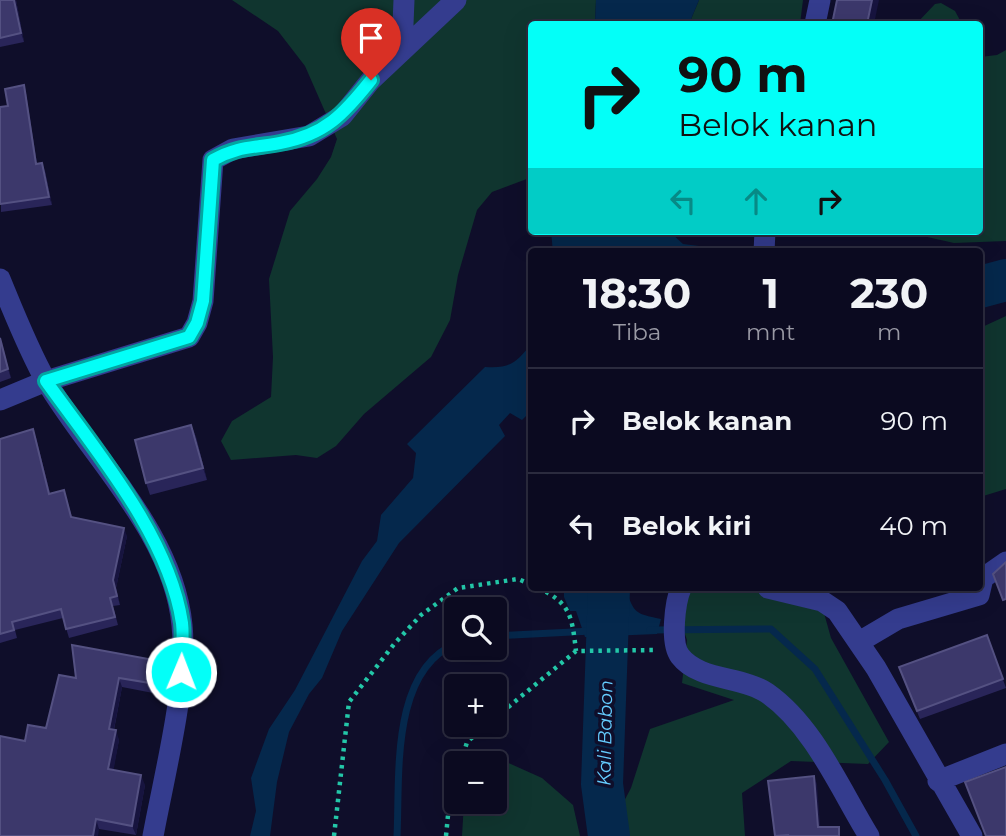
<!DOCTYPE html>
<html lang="id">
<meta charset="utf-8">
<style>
body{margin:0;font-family:Montserrat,sans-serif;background:#19182d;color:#f1f3f6;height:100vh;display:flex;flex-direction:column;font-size:26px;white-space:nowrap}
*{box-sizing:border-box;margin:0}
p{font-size:23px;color:#9a9aa5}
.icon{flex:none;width:38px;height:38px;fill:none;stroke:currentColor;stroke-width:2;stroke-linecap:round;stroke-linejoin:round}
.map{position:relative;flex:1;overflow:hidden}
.panel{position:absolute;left:528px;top:248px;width:455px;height:343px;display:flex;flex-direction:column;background:#0b0a20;border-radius:7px;box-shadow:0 7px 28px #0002,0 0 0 2px #2b2b3e}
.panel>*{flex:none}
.top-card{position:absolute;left:528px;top:21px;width:455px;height:214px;border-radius:7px;box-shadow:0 7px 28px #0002,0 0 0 2px #2b2b3e;background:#03fff8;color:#111;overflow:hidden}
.controls{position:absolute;left:444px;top:597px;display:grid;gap:14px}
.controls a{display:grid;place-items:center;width:63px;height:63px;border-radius:7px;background:#0b0a20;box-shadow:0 7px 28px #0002,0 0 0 2px #2b2b3e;font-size:35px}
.pin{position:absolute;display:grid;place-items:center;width:60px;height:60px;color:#fff;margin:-72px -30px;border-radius:50% 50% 50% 0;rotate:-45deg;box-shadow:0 0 7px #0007}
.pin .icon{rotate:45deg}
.me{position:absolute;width:77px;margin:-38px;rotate:1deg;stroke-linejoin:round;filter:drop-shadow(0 0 5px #0008)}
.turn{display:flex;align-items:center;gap:24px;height:147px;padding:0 35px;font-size:32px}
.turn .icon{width:91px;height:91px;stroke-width:2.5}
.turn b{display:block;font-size:49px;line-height:60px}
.lanes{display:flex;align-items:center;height:66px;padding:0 35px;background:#0003;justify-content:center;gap:35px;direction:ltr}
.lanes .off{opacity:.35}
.eta{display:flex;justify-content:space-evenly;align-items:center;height:119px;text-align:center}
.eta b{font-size:42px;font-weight:700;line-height:49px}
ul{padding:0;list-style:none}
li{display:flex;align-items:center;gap:21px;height:105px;padding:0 35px;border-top:2px solid #2b2b3e}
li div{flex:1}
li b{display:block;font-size:26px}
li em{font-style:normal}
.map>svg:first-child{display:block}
.green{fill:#10352f}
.water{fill:#05284c}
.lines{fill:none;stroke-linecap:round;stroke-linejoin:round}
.stream{stroke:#05284c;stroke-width:7}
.river{stroke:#05284c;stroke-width:42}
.path{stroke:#23c7a8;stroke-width:4.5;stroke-dasharray:3.5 5;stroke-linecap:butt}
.minor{stroke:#343c8e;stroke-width:21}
.wall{fill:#292559}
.shaded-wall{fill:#17143f}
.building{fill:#3c386b;stroke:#545182;stroke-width:2}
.route-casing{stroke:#02a6a1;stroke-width:18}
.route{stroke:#03fff8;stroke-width:12}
.labels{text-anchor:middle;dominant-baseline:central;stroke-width:7;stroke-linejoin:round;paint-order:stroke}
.water-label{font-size:19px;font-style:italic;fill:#65ccff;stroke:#0f0e2a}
</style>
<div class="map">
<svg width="1006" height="836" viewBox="0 0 1006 836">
<rect width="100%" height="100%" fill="#0f0e2a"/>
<path class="green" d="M232 0H596L595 24H532V177L492 192 477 210 458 275 450 320 431 357 364 414 336 446 317 458 296 455 231 460 221 441 232 421 271 397 273 357 269 279 290 211 317 179 331 157 337 139 305 66 278 31Z
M699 0H803L800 24H689Z
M941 3 955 11 962 24H916L935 4Z
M1006 50V241L954 243 914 234 909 231H980V57L997 55Z
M1006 316V489L980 497V328Z
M669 588H817L831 638 889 742 868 764 791 761 742 793 745 836H614L612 824 631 788 650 729 734 700 682 683 687 640Z
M484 752 542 778 573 805 580 836H462L464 802H495V763H479Z"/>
<path class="water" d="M596 0H699L689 24H595Z
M551 231H669L683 244 748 252H553Z
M532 343V410L522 420 510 413 499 425 505 436 399 543 342 631 322 678 309 694 289 732 277 782 270 836H250L256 811 251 778 269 729 295 690 362 561 377 541 381 515 413 478 416 453 407 444 485 367C510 369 517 362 532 343Z
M564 588H625C635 614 634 613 661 619L657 634 585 637 576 611H570L564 597Z"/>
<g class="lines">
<path class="stream" d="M650 630 771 629 815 669 885 780 916 836
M495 636 592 631
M397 836C400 776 390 670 457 643"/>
<path class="river" d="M980 287 1006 280
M609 588 602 784 609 836"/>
<path class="path" d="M538 588C571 603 572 617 576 651
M495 718 576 651 655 650
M461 763 467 742 488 724
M334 836 349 702 395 643 421 615 458 588 518 579 532 585
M446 836 449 805 457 777"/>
<path class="minor" d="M815 24 820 0
M402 48 404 0
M764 252 765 231
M0 279C14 313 28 349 46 381 91 457 173 532 182 625 188 684 164 776 153 836
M0 400 46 381 189 337 197 323 203 301 213 160 233 149 309 136 342 116 371 80 456 0
M681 588C675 602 670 643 680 656 699 681 742 676 767 693 814 726 840 789 869 836
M768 588 822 601 837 611 876 668 972 836
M859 642 898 619 979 595 983 578 1006 562
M938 781 1006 754"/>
</g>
<path class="wall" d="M0 0H16L24 42 0 47Z
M24 85 26 93 37 164 45 171 52 205 1 212 0 107 8 106Z
M0 337 11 378 0 382Z
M191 425 196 437 207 480 150 495 146 483Z
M36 438 50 493 64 490 72 517 127 536 116 588 120 605 113 606 118 625 69 638 63 618 15 630 17 638 0 643V439Z
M987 635 1006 688 920 719 902 676Z
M157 670 153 693 122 687 114 730 119 740 113 770 145 785 136 835 99 829 25 741 46 728 76 678Z"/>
<path class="shaded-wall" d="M14 0H16L24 42 21 33Z
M872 0H879L874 24H867Z
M24 85 26 93 38 172 36 164Z
M42 163 45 171 52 205 49 197Z
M0 337 2 342 11 378 8 369Z
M191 425 196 437 207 480 203 468Z
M33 429 36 438 52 502 49 494Z
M124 528 127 536 116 588 120 605 113 580Z
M154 660 157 670 153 693 150 683Z
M119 678 122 687 112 739 109 729Z
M116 730 119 740 112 779 108 769Z
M141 775 145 785 136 835 132 826Z
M814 776 817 784 821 836 818 827Z
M96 819 99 829 98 836H93Z"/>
<path class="building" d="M0 0H14L21 33 0 38Z
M837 0H872L867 24H832Z
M24 85 36 164 42 163 49 197 0 204V107L8 106 5 89Z
M0 338 8 369 0 372Z
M191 425 203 468 146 483 135 440Z
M33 429 49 494 64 490 71 517 124 528 113 580 117 596 110 598 115 617 66 629 61 609 12 622 14 630 0 634V439Z
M1006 562V599L1003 600 993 574Z
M987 635 1003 679 917 711 899 667Z
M72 645 154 660 150 683 119 678 109 729 116 730 108 769 141 775 132 826 96 819 93 836H0V736L25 741 28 725 46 728 59 675 76 678Z
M1006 767V836H986L965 782Z
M814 776 818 827H839V836H788V835L775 836 768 781Z"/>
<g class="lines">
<g class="route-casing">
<path id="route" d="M181 672C181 656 184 639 182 623 169 536 96 451 46 381L189 337 197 323 203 301 213 160C238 146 253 148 280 143 325 135 344 114 371 80"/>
</g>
<use href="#route" class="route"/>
</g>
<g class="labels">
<g class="water-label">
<text transform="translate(605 733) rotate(-89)">Kali Babon</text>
</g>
</g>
</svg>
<div class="controls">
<a><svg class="icon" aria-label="search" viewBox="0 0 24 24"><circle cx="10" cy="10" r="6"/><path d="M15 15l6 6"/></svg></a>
<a>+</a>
<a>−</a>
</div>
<div class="pin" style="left:371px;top:80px;background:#d93025"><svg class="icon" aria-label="arrive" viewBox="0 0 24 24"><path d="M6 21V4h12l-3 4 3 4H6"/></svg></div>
<svg class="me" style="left:181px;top:672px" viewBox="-20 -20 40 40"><circle r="17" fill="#03fff8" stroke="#fff" stroke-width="3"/><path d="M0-11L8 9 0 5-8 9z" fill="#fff"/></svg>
<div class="top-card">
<div class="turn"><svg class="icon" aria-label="right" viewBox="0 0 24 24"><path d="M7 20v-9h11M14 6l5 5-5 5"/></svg><div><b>90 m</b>Belok kanan</div></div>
<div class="lanes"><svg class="icon off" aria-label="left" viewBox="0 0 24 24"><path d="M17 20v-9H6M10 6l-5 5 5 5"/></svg><svg class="icon off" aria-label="ahead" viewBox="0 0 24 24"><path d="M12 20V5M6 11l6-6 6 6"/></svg><svg class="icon" aria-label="right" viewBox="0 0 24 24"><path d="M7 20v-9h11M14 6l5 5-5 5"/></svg></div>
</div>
<section class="panel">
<div class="eta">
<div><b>18:30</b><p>Tiba</p></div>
<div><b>1</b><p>mnt</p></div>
<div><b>230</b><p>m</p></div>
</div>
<ul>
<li><svg class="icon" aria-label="right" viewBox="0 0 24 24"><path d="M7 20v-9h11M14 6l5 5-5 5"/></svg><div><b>Belok kanan</b></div><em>90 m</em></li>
<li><svg class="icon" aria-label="left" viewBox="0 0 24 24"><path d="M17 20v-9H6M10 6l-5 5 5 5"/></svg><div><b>Belok kiri</b></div><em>40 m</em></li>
</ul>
</section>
</div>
